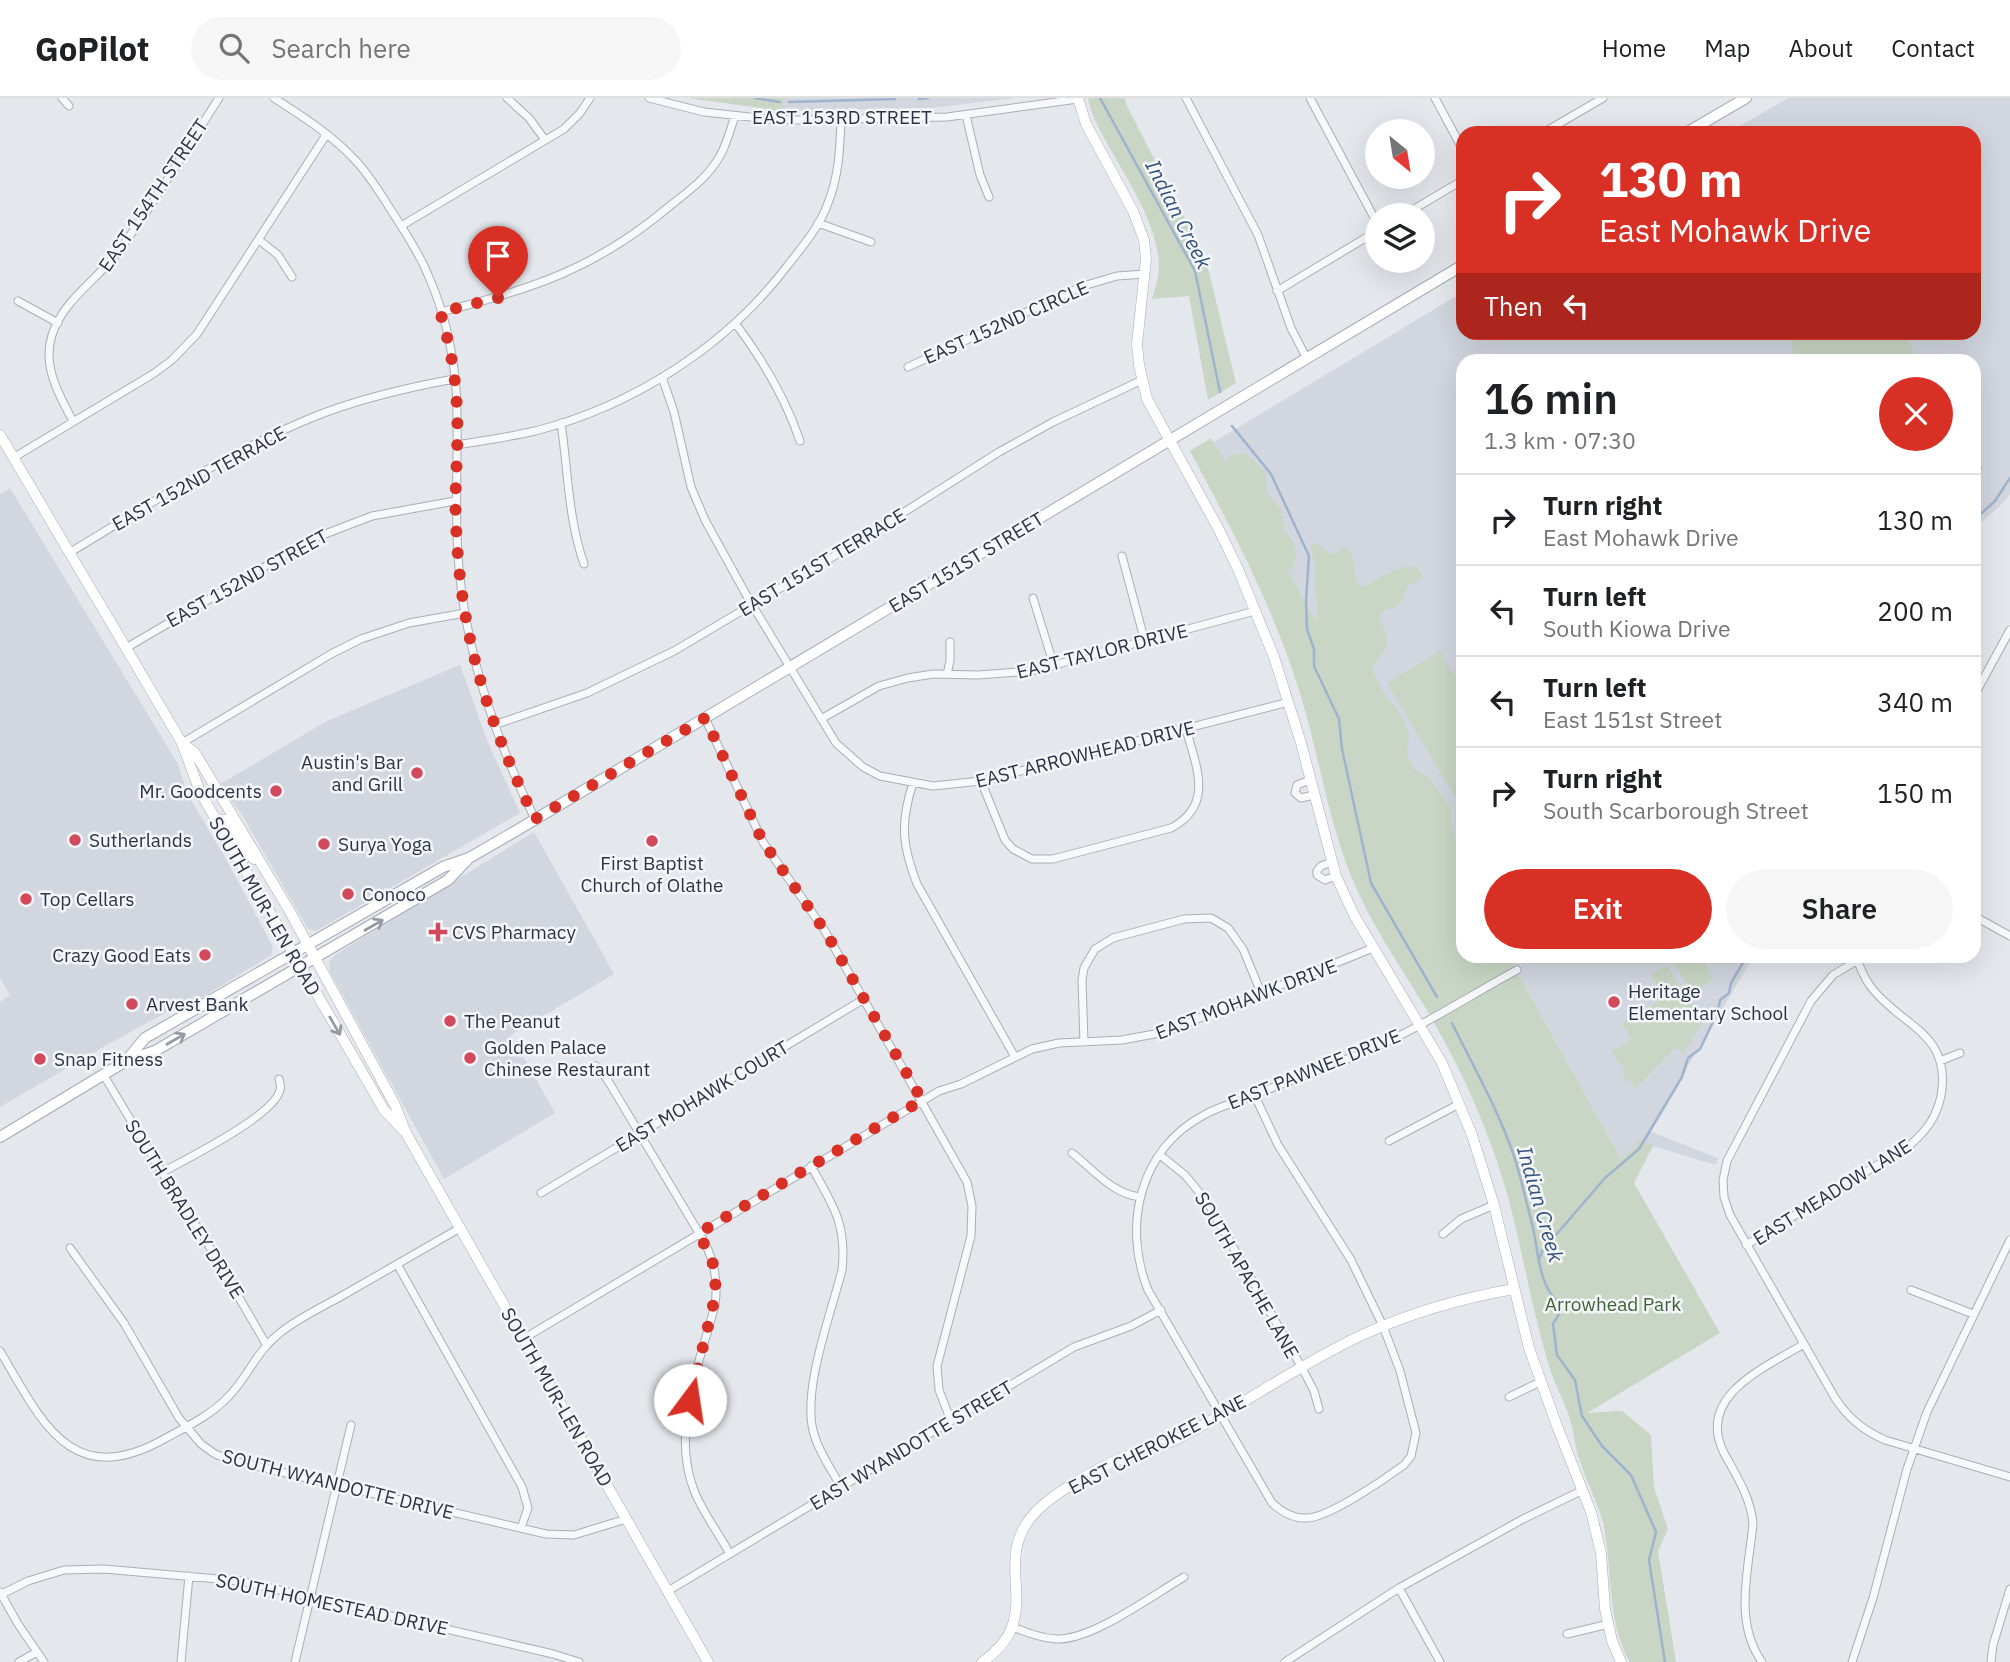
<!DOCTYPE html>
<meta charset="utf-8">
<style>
body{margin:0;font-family:"IBM Plex Sans",sans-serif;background:#f6f6f6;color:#202124;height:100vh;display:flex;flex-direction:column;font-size:26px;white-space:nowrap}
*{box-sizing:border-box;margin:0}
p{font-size:23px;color:#757577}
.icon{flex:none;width:38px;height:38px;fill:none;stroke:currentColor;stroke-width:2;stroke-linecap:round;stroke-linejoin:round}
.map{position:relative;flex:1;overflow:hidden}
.panel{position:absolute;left:1456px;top:256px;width:525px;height:609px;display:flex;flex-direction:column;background:#fff;border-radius:21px;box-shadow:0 7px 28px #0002}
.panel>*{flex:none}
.top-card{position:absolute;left:1456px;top:28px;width:525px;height:214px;border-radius:21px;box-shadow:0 7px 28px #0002;background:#d93025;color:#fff;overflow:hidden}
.needle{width:46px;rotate:150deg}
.tools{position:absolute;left:1365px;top:21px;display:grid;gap:14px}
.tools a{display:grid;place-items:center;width:70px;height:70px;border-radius:50%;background:#fff;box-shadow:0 7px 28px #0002;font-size:35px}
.pin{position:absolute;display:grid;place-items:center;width:60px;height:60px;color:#fff;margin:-72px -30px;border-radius:50% 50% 50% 0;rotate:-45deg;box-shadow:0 0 7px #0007}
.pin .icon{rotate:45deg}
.me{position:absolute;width:77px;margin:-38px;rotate:14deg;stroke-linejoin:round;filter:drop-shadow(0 0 5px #0008)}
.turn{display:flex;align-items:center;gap:24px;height:147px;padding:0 28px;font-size:32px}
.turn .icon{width:91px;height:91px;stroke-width:2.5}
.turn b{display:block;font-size:49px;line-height:60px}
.then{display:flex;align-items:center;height:66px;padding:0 28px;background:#0003;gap:14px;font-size:26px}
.round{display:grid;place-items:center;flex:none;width:74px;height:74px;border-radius:37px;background:#f6f6f6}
.overview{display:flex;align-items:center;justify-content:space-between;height:119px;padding:0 28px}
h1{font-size:42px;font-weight:600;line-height:52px}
.button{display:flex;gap:14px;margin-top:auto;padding:14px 28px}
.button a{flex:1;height:80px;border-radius:42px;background:#d93025;color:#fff;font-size:28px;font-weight:600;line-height:80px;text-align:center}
.button a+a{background:#f6f6f6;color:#202124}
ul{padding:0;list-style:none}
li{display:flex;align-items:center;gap:21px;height:91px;padding:0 28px;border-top:2px solid #e0e0e0}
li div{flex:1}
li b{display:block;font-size:26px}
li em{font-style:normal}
header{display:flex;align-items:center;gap:42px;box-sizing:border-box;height:98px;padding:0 35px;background:#fff;border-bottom:2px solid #e0e0e0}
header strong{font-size:33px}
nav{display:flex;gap:38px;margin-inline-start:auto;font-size:24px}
.search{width:490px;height:63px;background:#f6f6f6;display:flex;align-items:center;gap:18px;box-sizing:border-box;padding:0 24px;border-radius:38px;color:#757577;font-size:26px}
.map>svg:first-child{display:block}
.built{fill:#d2d6de}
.green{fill:#c9d6c5}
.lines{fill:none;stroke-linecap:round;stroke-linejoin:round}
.stream{stroke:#9fb4cc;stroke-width:2.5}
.street-casing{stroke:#a9aeb7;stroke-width:9}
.secondary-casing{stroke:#a9aeb7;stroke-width:11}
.primary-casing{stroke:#a3abb8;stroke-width:12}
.street{stroke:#f7f8fa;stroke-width:7}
.secondary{stroke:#fff;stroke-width:10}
.primary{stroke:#fff;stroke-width:10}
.oneway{stroke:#959aa2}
.route{stroke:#d93025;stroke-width:12;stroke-dasharray:0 21.6}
.poi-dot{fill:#d1495b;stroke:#f4f6f9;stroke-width:2.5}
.labels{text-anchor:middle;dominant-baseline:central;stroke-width:5;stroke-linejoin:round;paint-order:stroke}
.street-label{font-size:19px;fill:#2b3445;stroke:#f4f6f9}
.poi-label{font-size:19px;fill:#2b3445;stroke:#f4f6f9;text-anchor:start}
.park-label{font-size:19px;fill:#3f6138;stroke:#f4f6f9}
.water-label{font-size:21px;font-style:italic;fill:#34527a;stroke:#f4f6f9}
</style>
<header>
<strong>GoPilot</strong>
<div class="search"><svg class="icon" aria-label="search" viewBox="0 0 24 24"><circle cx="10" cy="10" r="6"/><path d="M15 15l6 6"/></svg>Search here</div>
<nav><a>Home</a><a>Map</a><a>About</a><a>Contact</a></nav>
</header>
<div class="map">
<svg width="2010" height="1564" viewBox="0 0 2010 1564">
<rect width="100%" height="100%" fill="#e4e7ec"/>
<path class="built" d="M688 0H1015L931 10 783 13Z
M1788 0H2010V396L2004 404 1974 431V262H1463V778L1214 344 1463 194V234H1974V35H1728Z
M10 390 178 666 187 695 227 763 273 849 271 857 203 899 187 903 112 944 0 1009V904L10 897 0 880V396Z
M460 567 487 642 520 715 316 833 308 831 241 715 219 687 327 623Z
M534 734 614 876 511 937 555 1015 444 1081 330 874 329 864 335 857Z
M1508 858H1754L1649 1033 1718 1060 1716 1067 1649 1047 1639 1041 1634 1050 1621 1061Z"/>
<path class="green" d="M691 0H785L781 13Z
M1088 0H1125L1126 6 1206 162 1236 285 1208 302 1189 198 1152 201C1155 191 1159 180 1159 169 1158 125 1127 82 1107 45 1099 30 1091 17 1088 0Z
M1792 235H1902L1919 262H1797L1792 248Z
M1211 340 1225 363 1231 357 1245 355 1265 373 1267 394 1281 412 1284 431 1293 444 1296 457 1293 471H1287L1317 524 1315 467 1311 450 1314 444 1333 457 1346 449C1356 460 1353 472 1357 485L1364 489C1379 481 1416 453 1423 480L1406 489C1404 506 1396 510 1381 514L1380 521 1388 544 1372 572 1386 599 1396 609 1405 624 1409 636 1407 657 1414 671 1428 679 1451 710C1451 726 1451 740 1463 752V858H1508L1621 1061 1634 1050 1639 1041 1653 1048 1634 1085 1720 1235 1587 1315 1622 1313 1651 1337 1654 1389 1668 1431 1658 1453 1676 1564H1630C1606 1523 1613 1469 1603 1424 1597 1403 1587 1384 1580 1363 1575 1351 1575 1338 1571 1325 1567 1309 1558 1293 1552 1277 1533 1219 1524 1158 1508 1099 1490 1033 1460 968 1425 909 1399 866 1370 825 1351 778 1329 724 1319 659 1302 602 1276 514 1233 433 1190 353Z
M1440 553 1463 592V706L1460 707 1387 585Z
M1670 858H1700L1714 881 1692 894Z
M1667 868 1693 910 1691 920 1701 926 1684 955 1675 950 1636 990 1628 981 1624 984 1623 965 1620 967 1611 954 1632 942 1622 925 1664 900 1651 876Z"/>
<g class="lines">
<path class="stream" d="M755 0 780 4
M1100 0 1195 173 1220 294
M919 1 928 0
M789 4 895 1
M1232 328 1271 376 1309 458 1306 502 1307 531 1314 551V568L1339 621 1342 651 1371 785 1437 899
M1974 377 1981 370
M1974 422 1995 403 2010 380
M1452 925C1473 968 1498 1011 1514 1058 1521 1080 1526 1103 1532 1126 1539 1152 1537 1187 1560 1206L1561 1213 1553 1226 1557 1257 1575 1282 1582 1318 1602 1348 1631 1377 1656 1434 1649 1462 1665 1564
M1539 1162 1542 1153 1605 1080 1639 1051 1682 979 1688 960 1700 951 1713 924 1712 916 1719 908 1720 902 1729 895 1731 885 1747 858"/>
<g class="street-casing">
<path id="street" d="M62 0 69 8
M274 0C302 18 332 37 354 61 369 76 380 95 391 112 404 133 419 154 428 177 447 219 457 269 457 316 458 371 454 425 460 480 469 565 497 644 535 721
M507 0 529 20 545 42
M649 0 704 14 769 21 797 22 947 19 1078 1
M1186 0 1258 137 1291 230 1307 261
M1310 0 1377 125
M1435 0 1463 52
M966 17 980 77 989 99
M1543 35 1603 0
M1404 117 1463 82
M818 125 871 144
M401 128 564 31 580 15 590 0
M259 142 278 157 292 179
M1277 193 1377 133
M18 203 58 225
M441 214C533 191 597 170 671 107 686 95 703 83 714 67 725 53 729 35 735 18
M735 225C763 262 785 299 800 343
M908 269 1083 188 1117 178 1145 176
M662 279 674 314 691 389 705 422 748 500 836 645 863 669 880 678 933 688 981 683 1289 604
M73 323C59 297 42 268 52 237 63 202 97 182 118 154 155 105 186 51 219 0
M561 325C568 372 568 420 584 466
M456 347C482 343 509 339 535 333 633 308 727 248 788 167 803 148 820 128 828 105 839 78 840 50 841 21
M13 360 153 276 172 262 197 236 326 37
M69 455C148 408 226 355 311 320 357 301 405 290 454 281
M1122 458 1145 544
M1033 500 1054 568
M126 550 312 441 372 418 455 403
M947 576 950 563V544
M1974 598 2010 532
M705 620 763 744 825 833 967 1084 972 1108 971 1138 937 1268 939 1292 951 1323
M821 621 879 588 908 580 933 576 978 577 1032 573 1255 513
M494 627 587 595 674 553 846 451 999 354 1053 324 1142 282
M182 645 331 556 361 541 409 525 465 515
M1310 682 1297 687 1295 695 1301 700 1314 697
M981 683 1005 742 1013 751 1032 761H1053L1171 730C1215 707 1196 668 1186 631
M913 685C900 725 902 747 917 786L1015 959
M1332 764 1321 768 1317 773V777L1325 782 1336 778
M1974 818 2010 838
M1858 862 1833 877 1811 903 1727 1063 1723 1082 1724 1099 1730 1117 1835 1300C1848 1320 1863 1332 1885 1342L2010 1379
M1084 944 1082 882 1084 870 1095 851 1113 840 1184 821 1211 820 1228 830 1243 851 1262 897
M1940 963 1960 955
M596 968 607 981 705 1145C715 1166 718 1184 715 1207 699 1268 670 1334 695 1395 704 1416 719 1436 730 1456
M103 976 181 1106 202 1136 266 1246
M1254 996 1278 1047 1351 1162 1383 1228 1400 1273 1416 1335 1411 1358 1404 1367C1385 1381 1328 1420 1307 1420 1293 1421 1282 1414 1272 1405L1148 1192C1122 1127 1140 1051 1204 1017 1218 1009 1234 1005 1249 999 1290 982 1332 968 1372 951 1422 929 1469 898 1517 872
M1389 1043 1459 1006
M1072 1055C1093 1071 1112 1096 1140 1099
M1160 1057 1185 1077 1208 1105 1302 1270 1314 1293 1319 1311
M811 1068C833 1107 847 1126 842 1172 831 1216 801 1294 814 1336 819 1355 832 1372 841 1389
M161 1075C186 1061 274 1018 280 992 281 988 280 984 279 981
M541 1095 864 901
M1443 1136 1461 1121 1494 1107
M1746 1147 1910 1047C1927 1032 1936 1020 1941 998 1952 934 1901 929 1871 889 1865 881 1860 870 1857 860
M70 1150 124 1225 179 1320 201 1346 215 1356 230 1362 546 1436 574 1437 626 1421
M397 1166 522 1389 528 1410 521 1430
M1911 1192 1973 1216
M523 1241 939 993 961 986 1032 951 1059 945 1122 942 1165 934 1373 850
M0 1253C42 1324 71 1394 166 1340 188 1328 211 1317 228 1299 249 1278 255 1254 281 1234 299 1220 320 1210 340 1199 380 1176 420 1153 460 1130
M1509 1299 1540 1284
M1399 1490 1440 1564
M668 1493 1074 1249 1131 1228 1161 1212
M0 1494 18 1526 44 1564
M2 1496 28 1483 64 1472 104 1471 241 1483 553 1556 579 1564
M1013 1529C1027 1535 1041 1540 1056 1541 1091 1543 1153 1497 1184 1479
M1567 1536 1609 1526
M19 1564 37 1554
M181 1564 189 1478
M295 1564 351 1327
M1285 1564 1399 1490 1523 1421 1583 1392
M1762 1564C1733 1523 1749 1471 1753 1425 1750 1398 1737 1379 1724 1355 1695 1298 1766 1269 1804 1246
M1852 1564 1873 1500 1907 1371 1927 1314 2010 1142
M1991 1564 1993 1547 2010 1491"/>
</g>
<g class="secondary-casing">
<path id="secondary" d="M1078 0 1086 26 1133 113 1144 142 1146 161 1137 246 1139 267 1147 301 1218 430 1238 471 1274 559 1301 645 1336 778 1354 817 1442 965 1472 1037 1494 1107 1529 1250 1557 1328 1591 1414 1601 1455 1605 1511 1612 1543 1621 1564
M0 337 182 645 200 694 384 1012 403 1032
M182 645 195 655 289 812 395 1007 406 1035 428 1074 708 1564
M216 721 226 722 242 749 254 761
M982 1564C1049 1518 989 1467 1033 1417 1050 1397 1097 1370 1122 1360 1140 1352 1159 1350 1177 1341 1240 1309 1298 1267 1362 1237 1410 1215 1462 1200 1514 1191"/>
</g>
<g class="primary-casing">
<path id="primary" d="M1686 35 1746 0
M126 963 145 940 443 769 469 760 514 734 1463 167
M0 1039 126 963 155 953 448 782 467 762"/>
</g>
<use href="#street" class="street"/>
<use href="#secondary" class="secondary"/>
<use href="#primary" class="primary"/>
</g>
<defs><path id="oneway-shaft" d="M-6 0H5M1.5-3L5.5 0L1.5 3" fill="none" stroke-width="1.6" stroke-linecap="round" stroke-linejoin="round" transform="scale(1.75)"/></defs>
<g class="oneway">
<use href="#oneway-shaft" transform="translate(374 827) rotate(-30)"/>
<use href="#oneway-shaft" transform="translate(335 928) rotate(60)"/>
<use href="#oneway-shaft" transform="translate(176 941) rotate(-30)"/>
</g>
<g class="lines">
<path class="route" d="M498 200 440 214C450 246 456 279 457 313 459 350 454 388 456 425 460 536 487 622 535 721L705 620 763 744 825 833 922 1002 699 1135 714 1168 716 1195 690 1302"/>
</g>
<g class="poi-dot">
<circle cx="417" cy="675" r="7"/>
<circle cx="276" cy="693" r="7"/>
<circle cx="75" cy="742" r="7"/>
<circle cx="652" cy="743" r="7"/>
<circle cx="324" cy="746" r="7"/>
<circle cx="348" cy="796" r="7"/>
<circle cx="26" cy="801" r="7"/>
<path d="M434.5 823.5h7v7h7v7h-7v7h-7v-7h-7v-7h7z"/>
<circle cx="205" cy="857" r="7"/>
<circle cx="1614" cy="904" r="7"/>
<circle cx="132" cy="906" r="7"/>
<circle cx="450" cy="923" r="7"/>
<circle cx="470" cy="960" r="7"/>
<circle cx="40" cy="961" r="7"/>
</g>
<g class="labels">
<g class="street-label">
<text x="842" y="19">EAST 153RD STREET</text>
<text transform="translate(153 97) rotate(-56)">EAST 154TH STREET</text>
<text transform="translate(1006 224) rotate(-24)">EAST 152ND CIRCLE</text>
<text transform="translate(199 380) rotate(-29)">EAST 152ND TERRACE</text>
<text transform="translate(822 464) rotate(-31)">EAST 151ST TERRACE</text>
<text transform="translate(966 464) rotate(-31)">EAST 151ST STREET</text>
<text transform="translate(247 480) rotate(-29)">EAST 152ND STREET</text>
<text transform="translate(1102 553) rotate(-14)">EAST TAYLOR DRIVE</text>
<text transform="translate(1085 656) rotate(-14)">EAST ARROWHEAD DRIVE</text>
<text transform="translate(265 808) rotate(60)">SOUTH MUR-LEN ROAD</text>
<text transform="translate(1246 901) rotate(-21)">EAST MOHAWK DRIVE</text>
<text transform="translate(1314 971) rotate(-22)">EAST PAWNEE DRIVE</text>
<text transform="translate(702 998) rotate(-31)">EAST MOHAWK COURT</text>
<text transform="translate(1832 1094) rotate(-32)">EAST MEADOW LANE</text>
<text transform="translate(185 1111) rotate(58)">SOUTH BRADLEY DRIVE</text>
<text transform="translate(1247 1177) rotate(60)">SOUTH APACHE LANE</text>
<text transform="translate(557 1299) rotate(60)">SOUTH MUR-LEN ROAD</text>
<text transform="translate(1157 1346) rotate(-27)">EAST CHEROKEE LANE</text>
<text transform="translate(911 1347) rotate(-31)">EAST WYANDOTTE STREET</text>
<text transform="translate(338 1386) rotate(14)">SOUTH WYANDOTTE DRIVE</text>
<text transform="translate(332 1506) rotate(12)">SOUTH HOMESTEAD DRIVE</text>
</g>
<g class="poi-label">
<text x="403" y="664" text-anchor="end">Austin's Bar<tspan x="403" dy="22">and Grill</tspan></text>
<text x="262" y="693" text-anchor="end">Mr. Goodcents</text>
<text x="89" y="742">Sutherlands</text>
<text x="338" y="746">Surya Yoga</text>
<text x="652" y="765" text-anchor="middle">First Baptist<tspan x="652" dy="22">Church of Olathe</tspan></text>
<text x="362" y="796">Conoco</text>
<text x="40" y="801">Top Cellars</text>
<text x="452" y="834">CVS Pharmacy</text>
<text x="191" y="857" text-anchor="end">Crazy Good Eats</text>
<text x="1628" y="893">Heritage<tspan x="1628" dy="22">Elementary School</tspan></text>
<text x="146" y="906">Arvest Bank</text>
<text x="464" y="923">The Peanut</text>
<text x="484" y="949">Golden Palace<tspan x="484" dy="22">Chinese Restaurant</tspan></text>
<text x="54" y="961">Snap Fitness</text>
</g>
<g class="park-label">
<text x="1613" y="1206">Arrowhead Park</text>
</g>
<g class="water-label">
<text transform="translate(1179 116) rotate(63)">Indian Creek</text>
<text transform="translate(1541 1106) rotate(74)">Indian Creek</text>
</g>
</g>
</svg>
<div class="tools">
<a><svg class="needle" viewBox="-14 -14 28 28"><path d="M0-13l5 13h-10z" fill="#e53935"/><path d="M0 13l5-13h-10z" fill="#757577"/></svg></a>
<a><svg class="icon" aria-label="layers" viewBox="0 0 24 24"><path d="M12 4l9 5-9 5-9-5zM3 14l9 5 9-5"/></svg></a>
</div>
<div class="pin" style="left:498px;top:200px;background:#d93025"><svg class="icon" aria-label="arrive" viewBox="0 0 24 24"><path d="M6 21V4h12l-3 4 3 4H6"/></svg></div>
<svg class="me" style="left:690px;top:1302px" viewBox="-20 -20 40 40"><circle r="19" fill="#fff"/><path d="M0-13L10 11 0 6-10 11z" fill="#d93025"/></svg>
<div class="top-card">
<div class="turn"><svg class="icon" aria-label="right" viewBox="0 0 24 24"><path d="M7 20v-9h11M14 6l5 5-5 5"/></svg><div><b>130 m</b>East Mohawk Drive</div></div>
<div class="then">Then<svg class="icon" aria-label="left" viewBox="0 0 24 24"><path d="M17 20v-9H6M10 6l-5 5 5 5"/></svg></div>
</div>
<section class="panel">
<div class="overview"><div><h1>16 min</h1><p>1.3 km · 07:30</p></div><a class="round" style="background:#d93025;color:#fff"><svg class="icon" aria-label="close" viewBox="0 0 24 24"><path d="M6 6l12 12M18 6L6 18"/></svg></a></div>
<ul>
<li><svg class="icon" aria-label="right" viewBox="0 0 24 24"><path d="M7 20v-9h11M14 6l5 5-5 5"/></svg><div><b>Turn right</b><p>East Mohawk Drive</p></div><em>130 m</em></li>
<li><svg class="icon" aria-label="left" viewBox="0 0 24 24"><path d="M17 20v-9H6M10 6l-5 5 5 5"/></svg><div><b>Turn left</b><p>South Kiowa Drive</p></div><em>200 m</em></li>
<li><svg class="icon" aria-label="left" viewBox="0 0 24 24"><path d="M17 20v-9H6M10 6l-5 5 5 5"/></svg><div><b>Turn left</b><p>East 151st Street</p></div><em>340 m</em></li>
<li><svg class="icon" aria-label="right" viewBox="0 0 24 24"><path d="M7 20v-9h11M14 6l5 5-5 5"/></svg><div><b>Turn right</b><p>South Scarborough Street</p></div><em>150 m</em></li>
</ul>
<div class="button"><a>Exit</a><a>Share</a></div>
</section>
</div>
